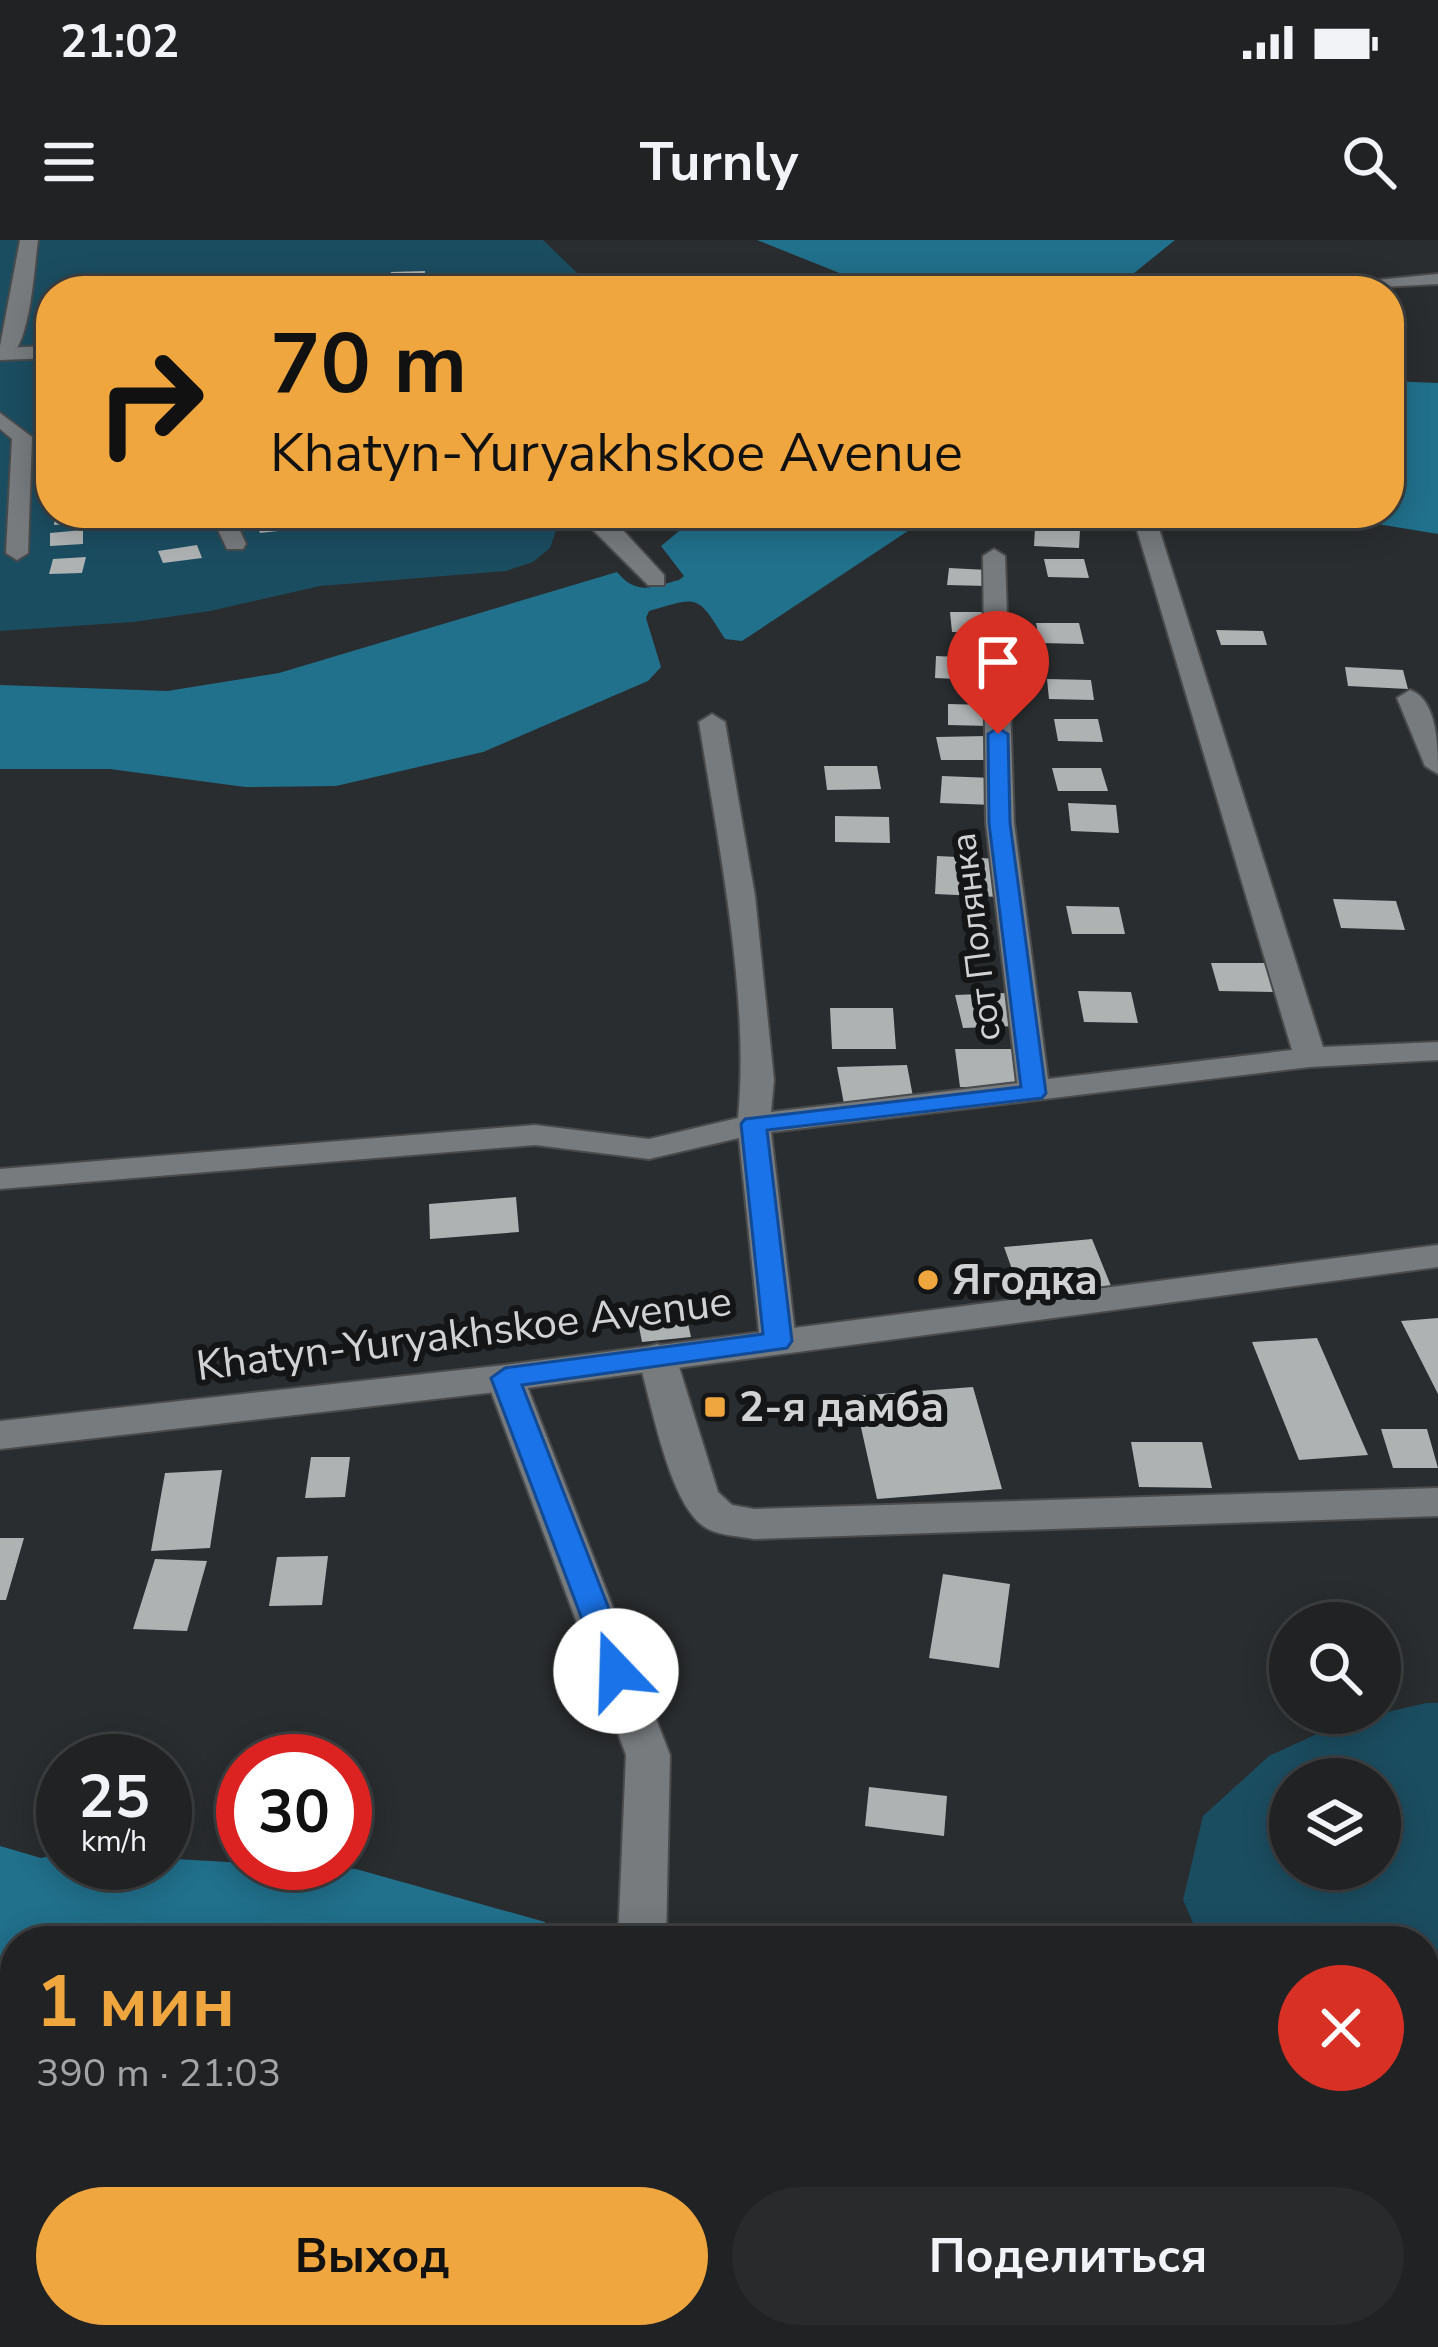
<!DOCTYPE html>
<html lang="ru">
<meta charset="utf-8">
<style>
body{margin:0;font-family:"Nunito Sans",sans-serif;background:#282a2b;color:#f1f3f6;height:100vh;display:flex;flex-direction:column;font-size:45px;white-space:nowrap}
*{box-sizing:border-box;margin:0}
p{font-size:39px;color:#a2a4a6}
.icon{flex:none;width:66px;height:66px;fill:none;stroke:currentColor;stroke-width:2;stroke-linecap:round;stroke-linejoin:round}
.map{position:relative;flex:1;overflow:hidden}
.side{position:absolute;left:0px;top:1686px;width:1440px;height:423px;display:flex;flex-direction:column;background:#202223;border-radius:48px 48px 0 0;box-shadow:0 6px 30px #0003,0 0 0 3px #3d3f41}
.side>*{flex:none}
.hud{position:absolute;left:36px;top:36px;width:1368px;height:252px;border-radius:48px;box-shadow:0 6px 30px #0003,0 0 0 3px #3d3f41;background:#f0a63e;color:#111;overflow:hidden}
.tools{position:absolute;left:1269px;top:1362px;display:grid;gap:24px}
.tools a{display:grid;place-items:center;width:132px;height:132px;border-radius:50%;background:#202223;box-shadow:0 6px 30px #0003,0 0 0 3px #3d3f41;font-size:60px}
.speed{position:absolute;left:36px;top:1494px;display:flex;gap:24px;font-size:60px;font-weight:700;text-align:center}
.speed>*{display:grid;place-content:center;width:156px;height:156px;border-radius:50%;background:#202223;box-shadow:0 6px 30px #0003,0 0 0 3px #3d3f41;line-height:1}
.speed small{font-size:30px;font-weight:400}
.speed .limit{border:18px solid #d22;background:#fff;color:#111}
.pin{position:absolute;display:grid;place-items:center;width:102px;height:102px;color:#fff;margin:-123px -51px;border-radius:50% 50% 50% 0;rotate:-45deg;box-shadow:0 0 12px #0007}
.pin .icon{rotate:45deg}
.me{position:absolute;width:132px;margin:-66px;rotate:339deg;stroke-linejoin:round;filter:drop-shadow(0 0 9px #0008)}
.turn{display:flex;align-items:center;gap:42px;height:252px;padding:0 36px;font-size:54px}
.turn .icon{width:156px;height:156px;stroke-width:2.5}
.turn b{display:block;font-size:84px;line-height:102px}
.round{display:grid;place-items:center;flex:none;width:126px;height:126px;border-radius:63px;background:#282a2b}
.head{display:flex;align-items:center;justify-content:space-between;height:204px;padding:0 36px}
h1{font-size:72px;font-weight:700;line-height:90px;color:#f0a63e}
.primary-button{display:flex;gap:24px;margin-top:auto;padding:24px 36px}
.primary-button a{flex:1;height:138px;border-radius:72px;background:#f0a63e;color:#111;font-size:48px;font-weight:700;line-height:138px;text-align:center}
.primary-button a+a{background:#282a2b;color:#f1f3f6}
.status{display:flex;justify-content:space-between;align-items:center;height:84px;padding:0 60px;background:#202223;direction:ltr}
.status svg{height:33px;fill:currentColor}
header{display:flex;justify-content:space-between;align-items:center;height:156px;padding:0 36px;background:#202223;font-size:54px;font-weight:700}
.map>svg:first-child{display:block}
.green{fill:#1b4d60;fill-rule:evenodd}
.water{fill:#21708c}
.building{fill:#aeb2b3}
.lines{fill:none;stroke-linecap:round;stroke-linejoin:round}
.minor-casing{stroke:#484a4c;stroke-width:4}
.secondary-casing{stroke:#484a4c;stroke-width:4}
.minor{fill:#777b7d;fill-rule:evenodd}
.secondary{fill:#777b7d;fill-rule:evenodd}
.route{fill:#1a73e8;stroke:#114b97;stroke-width:3}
.poi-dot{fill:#f0a63e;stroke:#141516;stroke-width:4.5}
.labels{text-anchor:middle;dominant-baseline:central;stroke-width:12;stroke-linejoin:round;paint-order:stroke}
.far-street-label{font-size:36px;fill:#d0d2d3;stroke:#141516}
.poi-label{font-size:42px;font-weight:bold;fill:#d0d2d3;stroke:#141516;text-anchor:start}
.street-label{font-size:42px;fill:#d0d2d3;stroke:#141516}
</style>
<div class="status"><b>21:02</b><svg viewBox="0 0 49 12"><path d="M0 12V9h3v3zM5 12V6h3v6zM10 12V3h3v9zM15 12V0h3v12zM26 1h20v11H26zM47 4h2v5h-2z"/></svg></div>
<header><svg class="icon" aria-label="menu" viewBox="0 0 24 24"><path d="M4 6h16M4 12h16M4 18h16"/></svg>Turnly<svg class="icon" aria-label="search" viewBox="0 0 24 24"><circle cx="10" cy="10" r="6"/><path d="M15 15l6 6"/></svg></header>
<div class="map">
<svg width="1438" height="2107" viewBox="0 0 1438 2107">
<rect width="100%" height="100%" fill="#2a2d2f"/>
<path class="green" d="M0 0H543L596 51H51V273H562L550 308 533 322 506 331 320 346 210 371 133 382 0 391Z
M1426 1463H1438V1792L1425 1790V1701H1201L1183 1660 1203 1576 1269 1516 1341 1483ZM1290 1539H1380V1629H1290Z"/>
<path class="water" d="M757 0H1175L1133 34 1058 51H930L852 38Z
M1389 141 1438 143V294L1347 279 1338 273H1389Z
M701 273H935L742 401 725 399C697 354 699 356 649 371L646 378 661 427 648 441 483 512 336 546 245 547 110 529H0V445L167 451 279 433 617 332C637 356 652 347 679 340L684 336 661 306Z
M0 1606 41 1618 63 1613V1623H165V1614L175 1619 356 1629 545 1682 552 1701H15V1911L0 1904Z
M1438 1773V2107H875L824 2094H1425V1776Z"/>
<path class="building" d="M425 31 424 44 389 45 391 32Z
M55 273H87L86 283 54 285Z
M291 275 297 289 260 293 255 280Z
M1035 288 1080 290 1079 308 1034 306Z
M83 290V304L50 306V293Z
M197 305 202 318 163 323 158 311Z
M86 317 82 333 49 334 53 319Z
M1044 319H1084L1089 338 1048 337Z
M949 328 988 330 987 346 947 345Z
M950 372H991L993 393 952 392Z
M1036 383H1079L1084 404 1040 403Z
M1216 390 1263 391 1267 405H1221Z
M936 416 979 418 980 440 935 438Z
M1345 427 1403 430 1408 449 1348 446Z
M1047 439 1091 440 1094 460 1049 459Z
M948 464 988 465 989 486 948 485Z
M1054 479H1098L1103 502 1058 501Z
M987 496 992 520H941L936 497Z
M824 526H877L881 549 827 550Z
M1052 528H1101L1108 551H1058Z
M942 536 993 538V565L940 563Z
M1068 563 1116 565 1119 593 1071 591Z
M835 576 889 577 890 603 835 602Z
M937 616 1000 619 999 657 935 654Z
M1333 659 1396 661 1405 690 1341 688Z
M1066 666 1119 667 1125 694H1072Z
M1211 723H1267L1275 752 1219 751Z
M1078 751 1131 752 1138 783 1084 782Z
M1008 753 1017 786 963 788 955 755Z
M830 768H893L896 809H832Z
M955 809H1021L1027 847H960Z
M907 825 914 862 844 864 837 827Z
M516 957 519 992 430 999 429 964Z
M1092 999 1111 1046 1021 1054 1004 1007Z
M683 1061 691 1097 642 1102 635 1066Z
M1438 1078V1154L1401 1081Z
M1317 1098 1368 1215 1299 1220 1252 1102Z
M973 1147 1002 1249 877 1259 854 1156Z
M1381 1189H1427L1438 1228H1393Z
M1131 1202H1202L1212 1248 1139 1247Z
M311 1217H350L345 1257 305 1258Z
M222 1230 210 1308 151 1311 165 1233Z
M0 1298H24L6 1360H0Z
M328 1316 322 1365 269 1366 277 1317Z
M155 1319 207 1321 187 1391 133 1389Z
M943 1334 1010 1344 999 1428 929 1418Z
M869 1547 947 1556 944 1596 865 1586Z"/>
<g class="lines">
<g class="minor-casing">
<path id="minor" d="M20 0H38C34 27 31 107 7 119L0 117V106Z
M0 173 32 197 28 313 17 320 6 313 12 199 0 189Z
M210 273H232L246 304 243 309H227Z
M385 273H407L413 283 410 288H394Z
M585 273H607L664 335V345H648L592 289Z
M1132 273H1154L1323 807 1438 802V820L1310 827 771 892 796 1101 791 1110 778 1113 765 1110 760 1101 739 898 649 919 535 905 0 949V929L535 885 649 899 738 878C750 757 718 603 699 482L712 474 725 482 755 656 774 840 771 872 1017 843 986 583 983 316 994 309 1005 316 1014 583 1048 839 1292 810Z
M1410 450C1438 460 1438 508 1438 534L1425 526 1397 458Z
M657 1104 670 1108 676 1117 718 1252 732 1265 754 1269 1438 1248V1276L754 1299C740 1296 721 1296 708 1289 669 1269 651 1159 638 1117L644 1108Z
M505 1125 518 1129 524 1138 670 1515 666 1701H618L626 1515 486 1138 492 1129Z
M592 2094H646L645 2107H591Z"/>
</g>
<g class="secondary-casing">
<path id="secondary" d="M1438 34V44L1307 51 1316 46Z
M51 106V118L0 120V108Z
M1438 1005V1027L505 1151 0 1209V1181L505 1125Z"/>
</g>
<use href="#minor" class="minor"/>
<use href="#secondary" class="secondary"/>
</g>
<path class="route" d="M998 488 1008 494 1010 583 1046 853 1042 858 767 890 792 1101 787 1108 522 1145 633 1431 628 1440 616 1444 605 1440 491 1138 505 1128 763 1094 741 884 745 879 1021 847 989 583 988 494Z"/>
<g class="poi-dot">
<circle cx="928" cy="1040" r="12"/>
<rect x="703" y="1155" width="24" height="24" rx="6"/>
</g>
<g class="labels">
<g class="far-street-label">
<text transform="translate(976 697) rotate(-97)">сот Полянка</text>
</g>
<g class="poi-label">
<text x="952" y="1040">Ягодка</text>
<text x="739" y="1167">2-я дамба</text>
</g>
<g class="street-label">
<text transform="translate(464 1094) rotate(-7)">Khatyn-Yuryakhskoe Avenue</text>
</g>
</g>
</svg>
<div class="tools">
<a><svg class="icon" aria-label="search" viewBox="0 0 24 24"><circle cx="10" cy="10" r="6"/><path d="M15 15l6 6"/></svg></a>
<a><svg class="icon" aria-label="layers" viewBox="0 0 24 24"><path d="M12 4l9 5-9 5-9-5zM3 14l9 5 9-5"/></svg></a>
</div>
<div class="speed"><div>25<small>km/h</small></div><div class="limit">30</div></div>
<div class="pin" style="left:998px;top:494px;background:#d93025"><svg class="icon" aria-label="arrive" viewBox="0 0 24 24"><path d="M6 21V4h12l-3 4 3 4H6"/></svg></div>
<svg class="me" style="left:616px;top:1431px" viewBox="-20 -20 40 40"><circle r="19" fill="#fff"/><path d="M0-13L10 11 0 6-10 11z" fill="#1a73e8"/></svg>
<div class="hud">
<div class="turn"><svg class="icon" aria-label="right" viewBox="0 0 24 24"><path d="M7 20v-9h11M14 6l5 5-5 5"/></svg><div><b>70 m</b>Khatyn-Yuryakhskoe Avenue</div></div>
</div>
<section class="side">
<div class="head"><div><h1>1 мин</h1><p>390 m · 21:03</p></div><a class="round" style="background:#d93025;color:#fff"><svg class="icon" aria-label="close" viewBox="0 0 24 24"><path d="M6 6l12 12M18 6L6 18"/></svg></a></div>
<div class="primary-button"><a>Выход</a><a>Поделиться</a></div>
</section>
</div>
